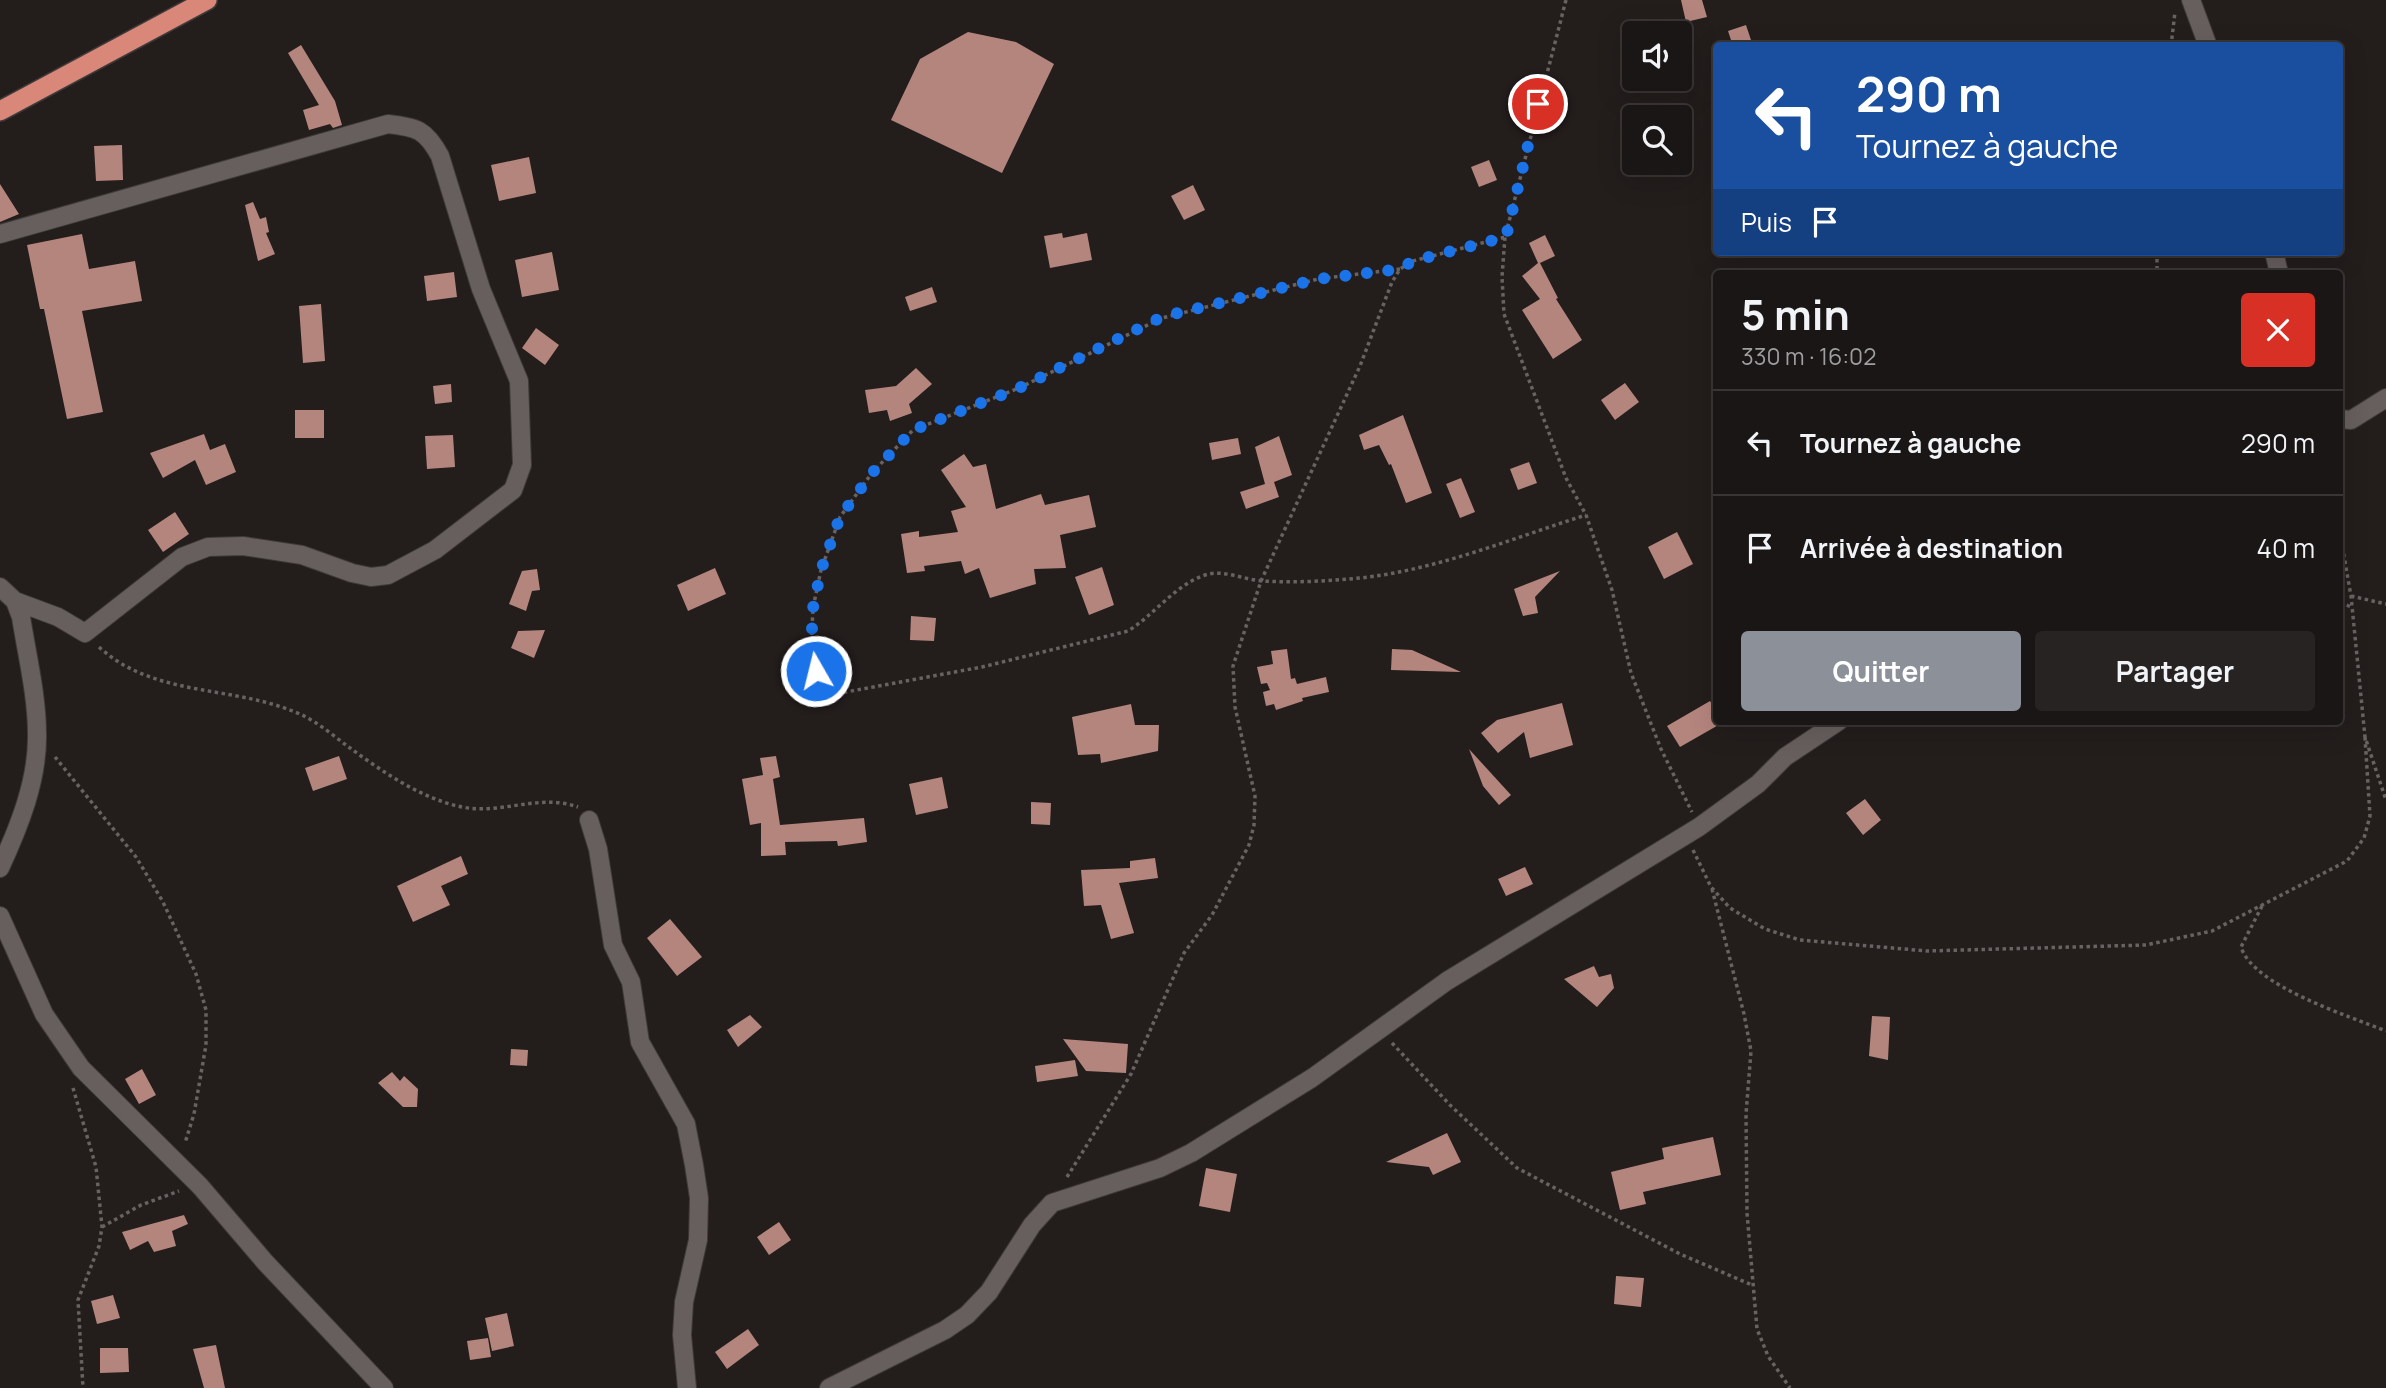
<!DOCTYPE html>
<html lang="fr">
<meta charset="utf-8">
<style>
body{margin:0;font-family:Manrope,sans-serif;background:#272322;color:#f1f3f6;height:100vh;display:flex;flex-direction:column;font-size:26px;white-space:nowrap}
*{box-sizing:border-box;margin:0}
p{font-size:23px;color:#9f9fa0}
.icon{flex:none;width:38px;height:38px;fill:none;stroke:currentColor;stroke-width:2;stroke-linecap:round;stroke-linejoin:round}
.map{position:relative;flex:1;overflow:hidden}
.panel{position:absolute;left:1713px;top:270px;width:630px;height:455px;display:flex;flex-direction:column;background:#1a1615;border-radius:7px;box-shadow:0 7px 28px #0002,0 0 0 2px #383534}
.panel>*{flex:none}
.banner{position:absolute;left:1713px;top:42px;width:630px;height:214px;border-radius:7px;box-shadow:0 7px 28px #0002,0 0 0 2px #383534;background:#1a4fa0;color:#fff;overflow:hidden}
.tools{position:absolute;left:1622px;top:21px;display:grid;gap:14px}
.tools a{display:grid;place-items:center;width:70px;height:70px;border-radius:7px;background:#1a1615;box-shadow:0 7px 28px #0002,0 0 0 2px #383534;font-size:35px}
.pin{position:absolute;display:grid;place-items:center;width:60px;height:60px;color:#fff;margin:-30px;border:4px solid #fff;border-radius:50%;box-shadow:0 2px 7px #0007}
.me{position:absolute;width:77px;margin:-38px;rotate:352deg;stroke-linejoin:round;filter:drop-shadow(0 0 5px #0008)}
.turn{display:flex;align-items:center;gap:24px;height:147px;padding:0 28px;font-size:32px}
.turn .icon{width:91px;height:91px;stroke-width:2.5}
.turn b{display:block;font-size:49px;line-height:60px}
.then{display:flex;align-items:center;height:66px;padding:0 28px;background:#0003;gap:14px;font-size:26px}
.round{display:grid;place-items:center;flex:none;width:74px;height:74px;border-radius:7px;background:#272322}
.head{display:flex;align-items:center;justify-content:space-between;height:119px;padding:0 28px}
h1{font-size:42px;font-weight:700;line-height:52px}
.action{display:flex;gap:14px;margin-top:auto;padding:14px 28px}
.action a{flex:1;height:80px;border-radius:7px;background:#8c9099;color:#fff;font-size:28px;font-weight:700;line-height:80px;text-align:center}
.action a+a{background:#272322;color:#f1f3f6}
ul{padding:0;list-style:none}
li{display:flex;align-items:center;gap:21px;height:105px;padding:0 28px;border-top:2px solid #383534}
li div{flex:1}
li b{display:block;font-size:26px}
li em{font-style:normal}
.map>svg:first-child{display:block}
.building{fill:#b4857d}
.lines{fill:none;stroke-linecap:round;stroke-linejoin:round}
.minor-casing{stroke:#3f3a39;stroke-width:20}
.trunk-casing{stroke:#3f3a39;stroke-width:22}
.path{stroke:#686362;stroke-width:3.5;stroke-dasharray:3.5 3.5;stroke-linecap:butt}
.minor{stroke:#665f5e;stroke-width:18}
.trunk{stroke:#d98779;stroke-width:19}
.route{stroke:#1a73e8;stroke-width:12;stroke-dasharray:0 21.6}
</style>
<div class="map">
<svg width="2386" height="1388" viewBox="0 0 2386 1388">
<rect width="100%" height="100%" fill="#231d1c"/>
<path class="building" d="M1681 0H1702L1707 17 1686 22Z
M1746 25 1753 46H1733L1728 31Z
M968 32 1016 42 1054 64 1002 173 891 120 920 59Z
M301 45 335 101 342 125 333 128 330 124 309 130 303 110 319 105 288 53Z
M122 145 123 180 96 181 94 146Z
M529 157 536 193 499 201 491 165Z
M1489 160 1497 180 1479 187 1471 167Z
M0 184 19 214 0 222Z
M1193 185 1205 210 1184 220 1171 196Z
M253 202 260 219 266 217 269 232 266 233 275 254 258 261 245 205Z
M1062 233 1063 238 1087 233 1092 260 1050 268 1044 236Z
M82 234 89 269 135 261 142 301 82 311 103 412 67 419 44 309H40L27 245Z
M1545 235 1555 256 1540 263 1558 298 1556 299 1582 340 1553 359 1522 310 1540 299 1522 276 1538 263 1529 243Z
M552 252 559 290 522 297 515 260Z
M454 272 457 297 427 301 424 276Z
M932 287 937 302 910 311 905 297Z
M321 304 325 361 303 363 299 306Z
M536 328 559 345 545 365 522 348Z
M916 368 932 384 909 404 912 413 890 421 887 410 869 413 865 390 896 386Z
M1625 383 1639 402 1615 420 1601 400Z
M451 384 452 402 435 404 433 386Z
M295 410H324V438H295Z
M1403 415 1432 493 1406 503 1391 464 1389 465 1379 445 1364 450 1359 435Z
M204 434 210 450 225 444 236 472 206 485 195 460 163 478 150 453Z
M453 435 455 467 427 469 425 436Z
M1279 436 1292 475 1274 482 1279 497 1246 509 1240 492 1265 484 1255 447Z
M1238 438 1241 454 1212 460 1209 443Z
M964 454 973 467 986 464 996 509 1041 494 1045 505 1089 495 1096 527 1060 535 1066 568 1034 569 1036 584 990 598 979 568 965 574 961 561 924 566 925 571 907 573 901 534 919 531V537L958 532 951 511 966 507 941 470Z
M1529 462 1537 483 1518 490 1510 469Z
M1461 478 1475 512 1460 518 1446 484Z
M175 512 189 534 163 552 148 530Z
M1677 532 1693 564 1664 579 1648 547Z
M1102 567 1114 605 1089 615 1075 577Z
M715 568 726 594 688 611 677 585Z
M537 569 540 590 532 591 526 611 509 604 522 571Z
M1560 571 1535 597 1538 613 1523 616 1514 589Z
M911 616 936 618 934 641 910 640Z
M545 630 534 658 511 648 518 631Z
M1287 649 1291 679 1295 678 1297 684 1326 677 1329 692 1302 698 1303 701 1276 710 1274 704 1266 706 1263 692 1270 690 1267 683 1261 684 1257 667 1273 664 1271 651Z
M1392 649 1412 650 1461 672 1391 670Z
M1710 701 1717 712V721L1722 723 1680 747 1667 726Z
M1562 703 1573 745 1530 758 1524 732 1498 753 1481 733 1497 720Z
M1131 704 1135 725H1159L1158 751 1101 763 1100 754 1078 755 1072 717Z
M1469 749 1511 795 1499 805 1483 786Z
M339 756 347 779 313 791 305 768Z
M776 756 780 777 773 779 780 825 864 818 867 842 838 846 837 841 785 842 786 855 761 856V823L750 825 742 779 763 775 760 758Z
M942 777 948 808 916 815 909 784Z
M1865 799 1881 820 1863 835 1846 813Z
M1031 802 1051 803 1050 825 1031 824Z
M461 856 468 874 441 886 450 905 413 922 397 886Z
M1155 858 1158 878 1119 883 1134 933 1111 939 1101 905 1084 906 1081 870 1130 868V861Z
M1525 867 1533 884 1506 896 1498 879Z
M670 919 702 957 677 976 647 938Z
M1594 966 1599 977 1611 974 1614 988 1597 1007 1564 979Z
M750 1015 762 1027 738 1047 727 1030Z
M1872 1016 1890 1017 1888 1060 1869 1056Z
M1063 1039 1128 1044 1126 1073 1086 1071Z
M511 1049 528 1050 527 1066 510 1065Z
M1075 1060 1078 1076 1037 1082 1035 1066Z
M142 1069 156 1095 139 1104 125 1079Z
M392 1072 400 1081 404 1076 418 1089 417 1107H403L378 1083Z
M1447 1133 1461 1162 1433 1175 1429 1167 1386 1162Z
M1713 1137 1721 1175 1643 1192 1646 1204 1620 1210 1611 1172 1664 1159 1662 1148Z
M1206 1168 1237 1174 1230 1212 1199 1206Z
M184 1215 188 1224 172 1231 176 1246 154 1252 148 1241 130 1250 122 1232Z
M779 1222 791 1240 769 1255 757 1237Z
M1616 1276 1644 1278 1641 1307 1614 1304Z
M113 1295 120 1318 97 1324 91 1301Z
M507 1313 514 1346 492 1351 485 1318Z
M748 1329 759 1345 727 1369 715 1352Z
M488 1338 491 1357 470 1360 467 1341Z
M216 1345 225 1388H204L193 1349Z
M100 1348H128L129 1372 100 1373Z"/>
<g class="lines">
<g class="minor-casing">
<path id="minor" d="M2191 0 2208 46
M0 234 388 124C417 127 426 130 440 156L481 289 519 381 522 465 513 490 435 550 388 575 371 577 352 573 302 555 243 546 208 547 182 557 85 633 58 617 15 601
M2274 252 2279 273
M2340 419 2351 420 2386 398
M0 587 15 601 21 617C27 655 37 696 37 734 38 780 19 827 0 868
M589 820 598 849 613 945 631 982 640 1042 686 1124 694 1165 699 1198 698 1240 684 1302 682 1335 687 1388
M0 916 44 1014 81 1068 200 1186 265 1262 384 1388
M829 1388 945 1330 967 1315 989 1292 1032 1225 1052 1203 1160 1168 1191 1153 1312 1078 1447 981 1699 827 1758 784 1785 757 1839 721"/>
</g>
<g class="trunk-casing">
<path id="trunk" d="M0 111 207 0"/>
</g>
<path class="path" d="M1566 0 1505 237 1502 277 1504 314 1566 478 1586 515 1612 590 1631 673 1661 749 1692 812
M2171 46 2175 12
M2157 252V273
M1400 269 1318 279 1162 318 1019 388 913 430 872 473 840 517 821 570 813 608 811 649 816 671 830 689 846 692 982 667 1128 631C1154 615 1175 585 1205 575 1224 569 1244 580 1263 581 1295 583 1328 581 1360 578 1437 570 1513 538 1586 515
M2340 533 2351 596 2365 737 2386 800
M2351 596 2386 604
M2340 603 2352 607
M99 647C156 699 235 684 302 715 319 723 335 737 350 748 383 772 422 799 462 807 502 815 539 793 578 807
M55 757 136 857 163 902 196 974 206 1010V1045L194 1114 185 1143
M1693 850 1711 887 1730 908 1765 929 1800 940 1927 951 2146 945 2212 931 2347 861 2364 838 2370 816 2365 737
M1712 889 1744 1014 1751 1051 1746 1114 1747 1213 1757 1329 1768 1356 1790 1388
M2262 906 2241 947C2253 986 2349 1016 2386 1031
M1392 1043 1450 1105 1517 1168 1680 1254 1752 1285
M73 1088 96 1167 102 1227 99 1246 78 1300 83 1388
M1067 1177 1131 1074 1184 953 1212 915 1249 845 1254 825 1255 796 1235 707 1233 666 1261 581 1360 366 1392 282 1400 269 1413 261 1505 237
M102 1227 141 1205 179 1191"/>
<use href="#minor" class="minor"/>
<use href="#trunk" class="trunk"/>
</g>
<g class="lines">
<path class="route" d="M816 671 811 649 813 608 821 570 840 517 872 473 913 430 1019 388 1162 317 1318 279 1400 269 1413 261 1506 237 1538 104"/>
</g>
</svg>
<div class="tools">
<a><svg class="icon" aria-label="sound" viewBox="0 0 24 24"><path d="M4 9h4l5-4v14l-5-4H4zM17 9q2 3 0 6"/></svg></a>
<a><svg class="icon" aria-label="search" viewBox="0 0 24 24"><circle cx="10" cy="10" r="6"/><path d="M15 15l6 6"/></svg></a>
</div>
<div class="pin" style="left:1538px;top:104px;background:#d93025"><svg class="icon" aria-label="arrive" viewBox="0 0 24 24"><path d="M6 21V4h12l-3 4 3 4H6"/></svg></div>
<svg class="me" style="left:816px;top:671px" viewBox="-20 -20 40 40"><circle r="17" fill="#1a73e8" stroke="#fff" stroke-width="3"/><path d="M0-11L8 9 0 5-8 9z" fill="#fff"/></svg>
<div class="banner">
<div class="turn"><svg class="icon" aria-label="left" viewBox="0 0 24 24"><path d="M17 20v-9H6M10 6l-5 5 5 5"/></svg><div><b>290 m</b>Tournez à gauche</div></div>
<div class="then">Puis<svg class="icon" aria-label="arrive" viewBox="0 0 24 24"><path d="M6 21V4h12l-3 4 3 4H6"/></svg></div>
</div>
<section class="panel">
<div class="head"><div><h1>5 min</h1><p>330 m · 16:02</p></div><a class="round" style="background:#d93025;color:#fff"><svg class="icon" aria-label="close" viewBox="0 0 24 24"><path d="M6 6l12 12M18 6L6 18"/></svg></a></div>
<ul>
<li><svg class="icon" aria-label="left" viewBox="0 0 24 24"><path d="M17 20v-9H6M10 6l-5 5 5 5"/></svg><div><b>Tournez à gauche</b></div><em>290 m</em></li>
<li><svg class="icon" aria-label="arrive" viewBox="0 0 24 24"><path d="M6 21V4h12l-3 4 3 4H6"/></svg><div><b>Arrivée à destination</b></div><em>40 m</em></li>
</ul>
<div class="action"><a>Quitter</a><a>Partager</a></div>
</section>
</div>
